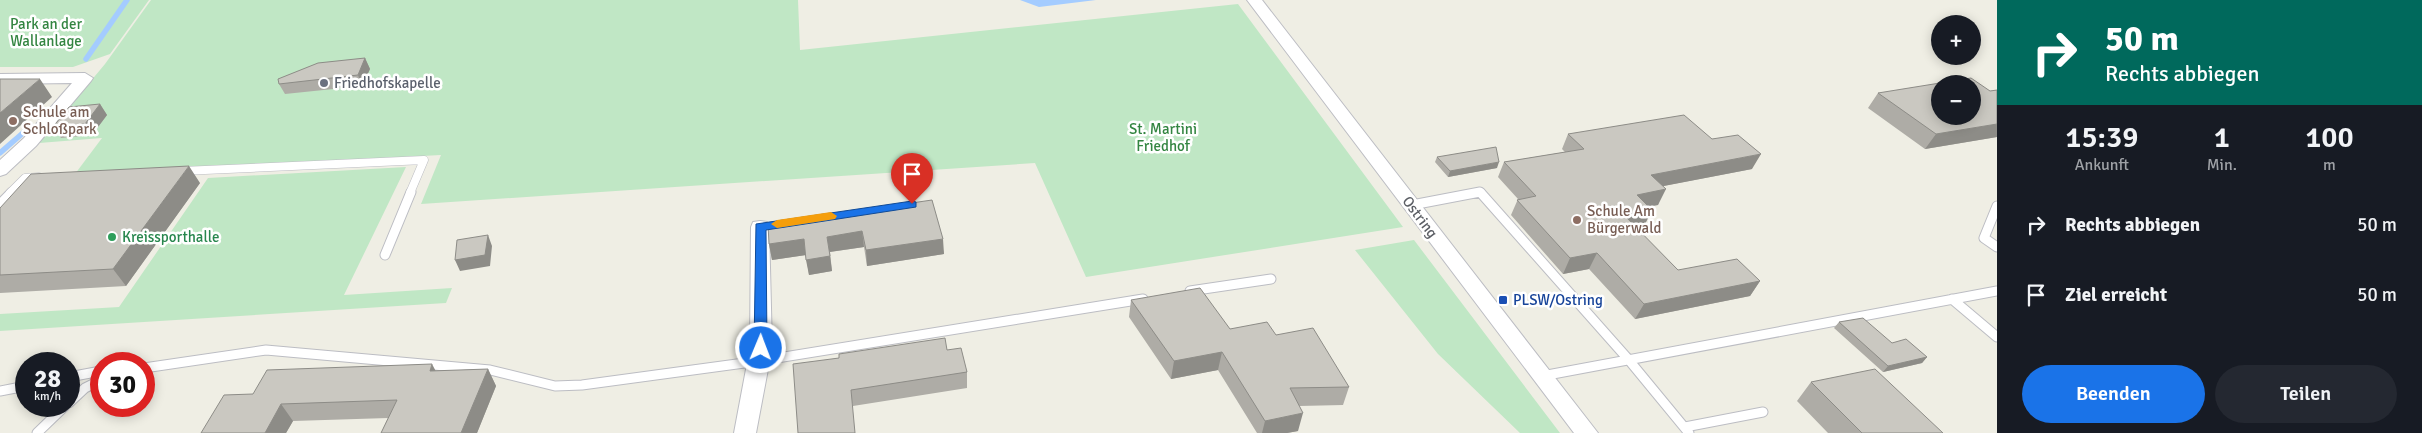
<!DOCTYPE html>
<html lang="de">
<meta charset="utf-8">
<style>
body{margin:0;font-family:Signika,sans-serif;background:#242831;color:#f1f3f6;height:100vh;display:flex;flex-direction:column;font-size:19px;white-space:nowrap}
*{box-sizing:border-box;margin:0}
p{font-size:16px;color:#9ea1a6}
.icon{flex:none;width:28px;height:28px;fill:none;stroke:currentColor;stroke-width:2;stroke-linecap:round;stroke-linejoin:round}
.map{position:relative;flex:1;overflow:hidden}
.details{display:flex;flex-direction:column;background:#171b24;width:425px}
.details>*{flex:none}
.hud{background:#00695c;color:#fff;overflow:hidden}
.tools{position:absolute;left:1931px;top:15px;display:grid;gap:10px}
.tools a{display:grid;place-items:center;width:50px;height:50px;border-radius:50%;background:#171b24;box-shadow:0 2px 12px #0003;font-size:25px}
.speed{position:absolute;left:15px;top:352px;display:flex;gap:10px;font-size:25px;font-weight:700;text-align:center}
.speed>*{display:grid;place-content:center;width:65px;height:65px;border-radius:50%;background:#171b24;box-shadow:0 2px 12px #0003;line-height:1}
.speed small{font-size:12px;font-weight:400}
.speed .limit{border:8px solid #d22;background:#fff;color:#111}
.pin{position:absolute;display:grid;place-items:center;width:42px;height:42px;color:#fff;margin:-51px -21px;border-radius:50% 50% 50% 0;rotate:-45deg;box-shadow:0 0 5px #0007}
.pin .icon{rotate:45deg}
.me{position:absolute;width:55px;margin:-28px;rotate:1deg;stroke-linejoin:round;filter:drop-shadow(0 0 4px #0008)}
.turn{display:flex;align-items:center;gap:18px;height:105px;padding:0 25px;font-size:22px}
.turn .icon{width:65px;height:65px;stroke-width:2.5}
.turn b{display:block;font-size:35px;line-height:42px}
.eta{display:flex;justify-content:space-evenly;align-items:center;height:85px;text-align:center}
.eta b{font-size:30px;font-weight:600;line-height:35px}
.action{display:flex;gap:10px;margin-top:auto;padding:10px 25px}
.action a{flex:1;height:58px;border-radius:30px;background:#1a73e8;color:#fff;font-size:20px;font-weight:600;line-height:58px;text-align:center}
.action a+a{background:#242831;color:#f1f3f6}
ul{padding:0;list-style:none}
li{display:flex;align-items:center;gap:15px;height:70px;padding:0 25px}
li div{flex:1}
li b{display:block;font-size:19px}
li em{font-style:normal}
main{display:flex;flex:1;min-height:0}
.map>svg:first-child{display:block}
.green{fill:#c0e7c5}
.water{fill:#a4ccff}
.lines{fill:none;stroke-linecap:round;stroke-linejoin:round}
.stream{stroke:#a4ccff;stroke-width:5.5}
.lane-far1-casing{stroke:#bcbdc3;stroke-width:9}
.lane-casing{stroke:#bcbdc3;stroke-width:11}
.street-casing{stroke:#bcbdc3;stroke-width:2}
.lane-far1{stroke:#fff;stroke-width:8}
.lane{stroke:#fff;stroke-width:9}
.street{fill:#fff;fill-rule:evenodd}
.wall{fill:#aeaca6}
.shaded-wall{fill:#8d8c87}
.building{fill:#cac8c1;stroke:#8d8c87;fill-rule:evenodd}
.route{fill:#1a73e8;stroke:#114b97}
.slow{fill:#f59e0b}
.worship-dot{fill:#6b7280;stroke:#fff;stroke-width:2}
.education-dot{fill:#8d6e63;stroke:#fff;stroke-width:2}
.leisure-dot{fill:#2e9e5b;stroke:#fff;stroke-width:2}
.transit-dot{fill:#1a4fb4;stroke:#fff;stroke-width:2}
.labels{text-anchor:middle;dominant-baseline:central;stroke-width:5;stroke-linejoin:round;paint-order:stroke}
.park-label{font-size:15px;fill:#338541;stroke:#fff}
.worship-label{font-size:15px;fill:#5b616d;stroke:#fff;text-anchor:start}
.education-label{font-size:15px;fill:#785e54;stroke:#fff;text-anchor:start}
.street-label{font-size:15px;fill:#5c5f65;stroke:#fff}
.leisure-label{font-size:15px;fill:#27864d;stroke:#fff;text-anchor:start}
.transit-label{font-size:15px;fill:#164399;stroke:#fff;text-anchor:start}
</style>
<main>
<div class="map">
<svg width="1997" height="433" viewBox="0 0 1997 433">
<rect width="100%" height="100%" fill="#efeee4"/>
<path class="green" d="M0 0H149L110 54 73 67H0Z
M151 0H798L800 50 1238 4 1403 227 1086 277 1035 163 421 204 441 155 75 174 102 138 39 143 105 64Z
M406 167 344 295 452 288 446 303 0 331V314L119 307 208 178Z
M1414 240 1560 433H1520L1438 354 1355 250Z"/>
<path class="water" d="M1020 0H1096L1039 7Z"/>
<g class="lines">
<path class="stream" d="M86 59 127 0
M0 153 31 126"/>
<g class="lane-far1-casing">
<path id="lane-far1" d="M182 171 424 160 410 193
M10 193 25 178 39 177
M1474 193H1481"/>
</g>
<g class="lane-casing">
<path id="lane" d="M0 204 12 192
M1412 205 1480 192 1628 359 1689 433
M1997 206 1984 238 1997 247
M385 255 411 192
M1190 291 1271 279
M1952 299 1997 337
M144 368 266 350 490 370 555 386 582 385 759 361 1143 299
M1542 376 1997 291
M69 377 101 371
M0 391 26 386
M69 403 85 388 101 380
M1685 427 1763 412
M37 433 65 406"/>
</g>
<g class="street-casing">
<path id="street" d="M1247 0H1262L1598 433H1574Z
M85 73 93 78 91 81 36 146 6 174 0 176V160L24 138 72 83 0 84V74Z
M760 221 767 222 769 227 772 348 756 433H734L750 348 751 227 753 222Z"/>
</g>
<use href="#lane-far1" class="lane-far1"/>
<use href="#lane" class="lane"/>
<use href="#street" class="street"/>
</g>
<path class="wall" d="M365 58 370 69 362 86 285 94 279 84Z
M1997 90V137L1925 149 1868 108 1878 93 1990 91Z
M100 104 107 115 92 135 61 138 53 127Z
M1568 134 1712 139 1752 169 1663 186 1658 205 1649 206 1652 210 1644 226 1635 227 1678 270 1760 281 1750 296 1635 319 1589 269 1563 274 1511 215 1518 199 1498 177 1504 162 1565 152 1562 149Z
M1437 157 1497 168 1448 177 1435 162Z
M200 183 126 286 0 293V208Z
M932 200 944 254 867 266 864 247 830 252 832 271 809 275 806 255 772 260 769 244Z
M1131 300 1230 329 1276 335 1349 387 1343 405 1299 406 1298 431 1287 433H1257L1218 370 1171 379 1129 317Z
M1839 322 1892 343 1927 357 1922 363 1883 372 1834 328Z
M947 350 967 372V388L853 406 839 358Z
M488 369 496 386 477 433H381L388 418 293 421 286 433H201L253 394 436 371Z
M1811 382 1943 433H1828L1797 401Z"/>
<path class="shaded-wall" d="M365 58 370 69 362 86 358 75Z
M40 79 52 97 0 144V113Z
M100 104 107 115 92 135 85 124Z
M1997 124V137L1925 149 1936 134Z
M1761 154 1752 169 1643 190 1651 175Z
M1499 162 1497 168 1448 177 1450 171Z
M189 166 200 183 126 286 113 269Z
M1666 189 1658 205 1629 210 1637 195Z
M1652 210 1644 226 1616 231 1624 215Z
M862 231 864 247 829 252 827 237Z
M488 235 492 246 490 266 460 271 455 260Z
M804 239 806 255 772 260 769 244Z
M943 239 944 254 867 266 866 250Z
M1597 253 1589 269 1563 274 1570 258Z
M830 256 832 271 809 275 806 260Z
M1760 281 1750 296 1635 319 1644 304Z
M1222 352 1218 370 1171 379 1174 361Z
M1927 357 1922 363 1883 372 1888 366Z
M432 364 441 381 430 371Z
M488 369 496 386 477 433H461Z
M281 404 293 421 286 433H265Z
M1303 413 1298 431 1287 433H1262L1265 421Z"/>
<path class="building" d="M365 58 358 75 279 84 278 79 318 63Z
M1971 78 1990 91 1997 90V124L1936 134 1878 93ZM1940 84H1972V116H1940Z
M0 79H40L0 113Z
M100 104 85 124 53 127 69 107Z
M1684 115 1712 139 1738 135 1761 154 1651 175 1666 189 1637 195 1652 210 1624 215 1678 270 1737 259 1760 281 1644 304 1597 253 1570 258 1517 200 1536 196 1504 162 1584 149 1568 134Z
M1496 147 1499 162 1450 171 1437 157Z
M189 166 113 269 0 275V208L31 174Z
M932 200 943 239 866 250 862 231 827 237 830 256 806 260 804 239 769 244 768 224Z
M488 235 485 255 455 260 457 240Z
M1200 288 1230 329 1267 322 1276 335 1313 328 1349 387 1290 388 1303 413 1265 421 1222 352 1174 361 1131 300Z
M1863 318 1892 343 1906 339 1927 357 1888 366 1839 322Z
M945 338 947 350 961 348 967 372 851 390 855 433H798L793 364 839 358V354Z
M432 364 430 371 488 369 461 433H381L397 400 281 404 265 433H201L224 395 253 394 267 370Z
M1875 369 1943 433H1862L1811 382Z"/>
<path class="route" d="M912 201 916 202V207L766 230 767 348 761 353 756 352 754 348 756 224Z"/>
<path class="slow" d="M831 212 837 216 835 219 777 228 771 224 777 220Z"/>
<circle class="worship-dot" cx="324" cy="83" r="5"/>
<g class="education-dot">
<circle cx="13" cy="121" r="5"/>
<circle cx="1577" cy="220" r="5"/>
</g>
<circle class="leisure-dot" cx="112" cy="237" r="5"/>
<rect class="transit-dot" x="1498" y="295" width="10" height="10" rx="2.5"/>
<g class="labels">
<g class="park-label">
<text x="46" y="24">Park an der<tspan x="46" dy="17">Wallanlage</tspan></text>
<text x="1163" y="129">St. Martini<tspan x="1163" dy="17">Friedhof</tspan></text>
</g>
<g class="worship-label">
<text x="334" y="83">Friedhofskapelle</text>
</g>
<g class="education-label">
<text x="23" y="112">Schule am<tspan x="23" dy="17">Schloßpark</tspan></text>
<text x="1587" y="211">Schule Am<tspan x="1587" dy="17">Bürgerwald</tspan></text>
</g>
<g class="street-label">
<text transform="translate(1420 217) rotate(53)">Ostring</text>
</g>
<g class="leisure-label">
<text x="122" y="237">Kreissporthalle</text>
</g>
<g class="transit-label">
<text x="1513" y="300">PLSW/Ostring</text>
</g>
</g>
</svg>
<div class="tools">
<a>+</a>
<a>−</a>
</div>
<div class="speed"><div>28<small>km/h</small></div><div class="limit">30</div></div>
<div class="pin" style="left:912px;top:204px;background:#d93025"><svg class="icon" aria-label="arrive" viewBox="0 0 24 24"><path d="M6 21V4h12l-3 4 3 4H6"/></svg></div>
<svg class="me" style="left:761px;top:348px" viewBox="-20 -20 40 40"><circle r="17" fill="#1a73e8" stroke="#fff" stroke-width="3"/><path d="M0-11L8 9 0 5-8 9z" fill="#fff"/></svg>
</div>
<section class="details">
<div class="hud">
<div class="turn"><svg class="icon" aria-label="right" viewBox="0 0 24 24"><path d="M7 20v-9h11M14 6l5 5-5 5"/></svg><div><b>50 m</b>Rechts abbiegen</div></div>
</div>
<div class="eta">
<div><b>15:39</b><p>Ankunft</p></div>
<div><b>1</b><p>Min.</p></div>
<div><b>100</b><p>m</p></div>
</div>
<ul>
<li><svg class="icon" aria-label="right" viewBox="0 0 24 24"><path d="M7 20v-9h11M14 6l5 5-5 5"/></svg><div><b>Rechts abbiegen</b></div><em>50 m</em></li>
<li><svg class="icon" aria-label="arrive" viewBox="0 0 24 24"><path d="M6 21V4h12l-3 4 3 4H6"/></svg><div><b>Ziel erreicht</b></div><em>50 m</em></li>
</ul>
<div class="action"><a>Beenden</a><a>Teilen</a></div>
</section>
</main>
